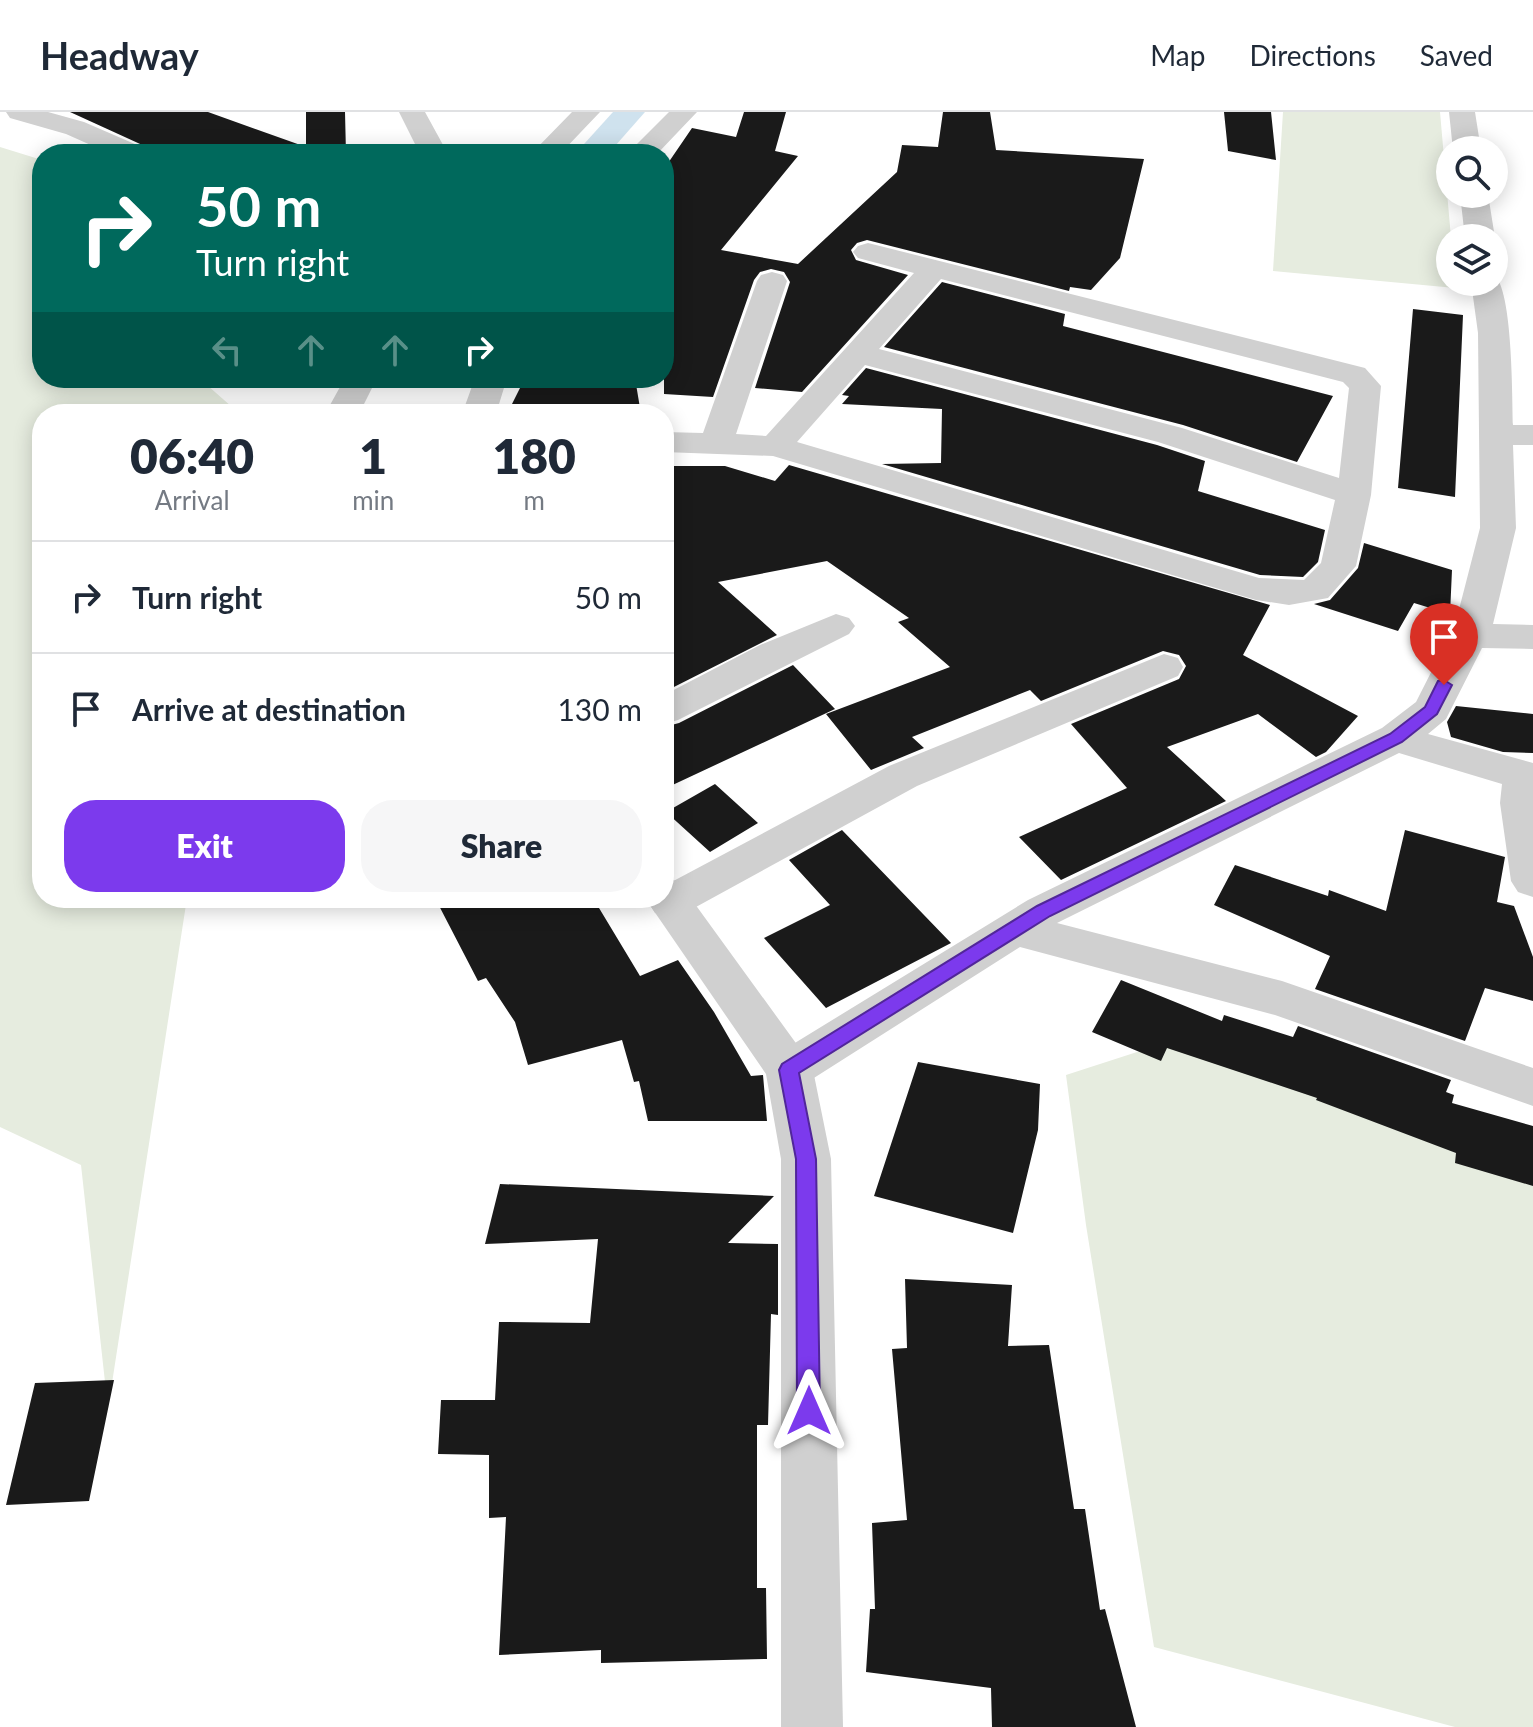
<!DOCTYPE html>
<style>
body{margin:0;font-family:Lato,sans-serif;background:#f6f6f7;color:#1f2937;height:100vh;display:flex;flex-direction:column;font-size:30px;white-space:nowrap}
*{box-sizing:border-box;margin:0}
p{font-size:26px;color:#747a83}
.icon{flex:none;width:44px;height:44px;fill:none;stroke:currentColor;stroke-width:2;stroke-linecap:round;stroke-linejoin:round}
.map{position:relative;flex:1;overflow:hidden}
.drawer{position:absolute;left:32px;top:292px;width:642px;height:504px;display:flex;flex-direction:column;background:#fff;border-radius:32px;box-shadow:0 4px 20px #0003}
.drawer>*{flex:none}
.top-card{position:absolute;left:32px;top:32px;width:642px;height:244px;border-radius:32px;box-shadow:0 4px 20px #0003;background:#00695c;color:#fff;overflow:hidden}
.buttons{position:absolute;left:1436px;top:24px;display:grid;gap:16px}
.buttons a{display:grid;place-items:center;width:72px;height:72px;border-radius:50%;background:#fff;box-shadow:0 4px 20px #0003;font-size:40px}
.pin{position:absolute;display:grid;place-items:center;width:68px;height:68px;color:#fff;margin:-82px -34px;border-radius:50% 50% 50% 0;rotate:-45deg;box-shadow:0 0 8px #0007}
.pin .icon{rotate:45deg}
.me{position:absolute;width:88px;margin:-44px;rotate:0deg;stroke-linejoin:round;filter:drop-shadow(0 0 6px #0008)}
.turn{display:flex;align-items:center;gap:28px;height:168px;padding:0 32px;font-size:36px}
.turn .icon{width:104px;height:104px;stroke-width:2.5}
.turn b{display:block;font-size:56px;line-height:68px}
.lanes{display:flex;align-items:center;height:76px;padding:0 32px;background:#0003;justify-content:center;gap:40px;direction:ltr}
.lanes .off{opacity:.35}
.eta{display:flex;justify-content:space-evenly;align-items:center;height:136px;text-align:center}
.eta b{font-size:48px;font-weight:800;line-height:56px}
.primary-button{display:flex;gap:16px;margin-top:auto;padding:16px 32px}
.primary-button a{flex:1;height:92px;border-radius:32px;background:#7c3aed;color:#fff;font-size:32px;font-weight:800;line-height:92px;text-align:center}
.primary-button a+a{background:#f6f6f7;color:#1f2937}
ul{padding:0;list-style:none}
li{display:flex;align-items:center;gap:24px;height:112px;padding:0 32px;border-top:2px solid #e0e1e3}
li div{flex:1}
li b{display:block;font-size:30px}
li em{font-style:normal}
header{display:flex;align-items:center;gap:48px;box-sizing:border-box;height:112px;padding:0 40px;background:#fff;border-bottom:2px solid #e0e1e3}
header strong{font-size:38px}
nav{display:flex;gap:44px;margin-inline-start:auto;font-size:28px}
.map>svg:first-child{display:block}
.green{fill:#e6ecdf}
.lines{fill:none;stroke-linecap:round;stroke-linejoin:round}
.canal{fill:#cfe2ee;fill-rule:evenodd}
.building{fill:#1a1a1a}
.minor{fill:#d0d0d0;fill-rule:evenodd}
.tertiary{fill:#d0d0d0;fill-rule:evenodd}
.route{fill:#7c3aed;stroke:#51269a;stroke-width:2}
</style>
<header>
<strong>Headway</strong>
<nav><a>Map</a><a>Directions</a><a>Saved</a></nav>
</header>
<div class="map">
<svg width="1533" height="1615" viewBox="0 0 1533 1615">
<rect width="100%" height="100%" fill="#fff"/>
<path class="green" d="M1283 0H1440L1451 126 1450 170H1454L1455 176 1273 159Z
M0 35 42 48V266H199L240 302H42V786H187L108 1297 81 1053 0 1015Z
M1171 929 1533 1052V1615H1455L1154 1535 1086 1113 1066 963Z"/>
<g class="lines">
<path class="canal" d="M613 0H645L608 42H575Z"/>
</g>
<path class="building" d="M70 0H208L306 35V0H345L346 42H162Z
M744 0H786L775 39 798 44 721 138 798 152 897 60 902 33 938 35 943 0H990L996 38 1144 47 1120 146 1091 178 1070 175 1069 179 867 128 857 131 851 138 856 148 908 163 802 280 755 276 790 170 784 160 771 157 760 160 754 168 713 285 664 282V57L692 16 736 25Z
M1224 0H1271L1276 48 1228 39Z
M942 170 1065 202 1063 214 1333 284 1297 350 1183 313 884 235Z
M1413 197 1463 203 1455 385 1398 376Z
M866 256 1157 333 1205 349 1198 379 1325 418 1318 450 1303 465 1260 463 882 352 941 351 942 297 842 292 849 284 842 283Z
M525 266H635L641 302H507Z
M789 353 1270 493 1243 543 1358 604 1326 640 1316 645 1258 602 1167 635 1226 689 1061 768 1019 725 1127 676 1071 612 1179 567 1186 554 1179 543 1163 539 1041 589 1030 578 912 625 924 636 871 658 826 602 950 555 898 510 909 506 827 449 718 470 777 523 664 580V354H725L775 369Z
M1364 431 1452 458 1450 502 1414 491 1398 519 1314 492 1330 488 1358 456Z
M793 553 835 597 664 677V615L679 611Z
M1456 594 1533 602V641L1503 640 1451 625 1447 610Z
M715 672 758 711 710 740 666 700Z
M842 718 951 831 826 896 764 826 830 793 789 748Z
M1405 718 1505 745 1497 790 1514 794 1533 845V889L1485 876 1465 929 1315 877 1330 844 1214 793 1235 753 1328 784 1329 778 1386 799Z
M435 786H593L640 864 678 848 714 900 751 964 763 963 767 1009H648L639 969 634 970 622 928 528 953 515 910 486 866 478 869Z
M1121 868 1222 909 1224 903 1293 925 1298 914 1451 968 1446 980 1454 983 1452 991 1533 1014V1074L1455 1051 1456 1041 1316 988 1317 986 1167 936 1161 949 1092 920Z
M918 950 1040 972 1038 1018 1013 1121 874 1084Z
M500 1072 774 1084 728 1131 778 1132V1203L771 1202 768 1313H757V1476H766L767 1547 601 1551V1538L499 1543 506 1405 489 1406V1343L438 1342 441 1288H495L499 1210 590 1211 598 1127 485 1132Z
M905 1167 1012 1173 1008 1234 1049 1233 1074 1397H1085L1100 1498 1105 1497 1136 1615H992L991 1576 866 1560 870 1497H875L872 1411 907 1408 892 1237 907 1236Z
M114 1268 89 1389 6 1393 35 1271Z"/>
<g class="lines">
<path class="minor" d="M6 0H48L84 10 144 36 148 42H111L66 22 10 6Z
M399 0H425L448 42H420Z
M669 0H697L657 42H627Z
M1449 0H1475L1481 38H1453Z
M1460 82H1488L1495 126 1494 127 1465 126Z
M868 131 1365 256 1381 274 1371 383 1356 454 1328 486 1289 493 1256 488 773 344 664 340V320L703 321 757 169 761 163 772 160 783 163 787 169 736 322 766 324 914 161 858 146 853 140 858 134ZM941 167 1343 270 1349 276 1339 366 1182 316 879 237ZM865 253 1158 330 1335 388 1321 451 1304 468 1259 466 797 330Z
M1494 163C1513 178 1512 285 1513 313H1533V333H1513L1516 416 1493 512 1533 513V537L1482 536 1446 607 1428 622 1533 651V785L1518 780 1511 769 1500 691 1502 672 1399 641 1057 811 1282 869 1533 956V994L1275 903 1020 835 806 971 789 977 772 971 765 958 772 945 1028 788 1382 616 1416 590 1455 513 1480 416 1478 221 1471 170H1494Z
M475 266H507L496 302H462Z
M836 502 849 506 855 514 849 522 678 608 664 612V583L760 533Z
M1164 542 1178 546 1183 555 1178 564 917 674 685 801 670 806 655 801 648 790 650 786H664V774L889 654Z"/>
<path class="tertiary" d="M572 0H600L560 42H531Z
M345 266H377L359 302H325Z
M664 765 679 770 806 945 813 958 831 1047 843 1615H781V1047L766 962 645 786H664Z"/>
</g>
<path class="route" d="M1444 568 1452 573 1437 602 1402 630 1050 804 799 961 816 1047 820 1299 817 1307 809 1310 801 1307 797 1299 796 1047 779 958 782 952 1037 794 1390 622 1425 595 1438 569Z"/>
</svg>
<div class="buttons">
<a><svg class="icon" aria-label="search" viewBox="0 0 24 24"><circle cx="10" cy="10" r="6"/><path d="M15 15l6 6"/></svg></a>
<a><svg class="icon" aria-label="layers" viewBox="0 0 24 24"><path d="M12 4l9 5-9 5-9-5zM3 14l9 5 9-5"/></svg></a>
</div>
<div class="pin" style="left:1444px;top:573px;background:#d93025"><svg class="icon" aria-label="arrive" viewBox="0 0 24 24"><path d="M6 21V4h12l-3 4 3 4H6"/></svg></div>
<svg class="me" style="left:809px;top:1299px" viewBox="-20 -20 40 40"><path d="M0-17L14 15 0 8-14 15z" fill="#7c3aed" stroke="#fff" stroke-width="4"/></svg>
<div class="top-card">
<div class="turn"><svg class="icon" aria-label="right" viewBox="0 0 24 24"><path d="M7 20v-9h11M14 6l5 5-5 5"/></svg><div><b>50 m</b>Turn right</div></div>
<div class="lanes"><svg class="icon off" aria-label="left" viewBox="0 0 24 24"><path d="M17 20v-9H6M10 6l-5 5 5 5"/></svg><svg class="icon off" aria-label="ahead" viewBox="0 0 24 24"><path d="M12 20V5M6 11l6-6 6 6"/></svg><svg class="icon off" aria-label="ahead" viewBox="0 0 24 24"><path d="M12 20V5M6 11l6-6 6 6"/></svg><svg class="icon" aria-label="right" viewBox="0 0 24 24"><path d="M7 20v-9h11M14 6l5 5-5 5"/></svg></div>
</div>
<section class="drawer">
<div class="eta">
<div><b>06:40</b><p>Arrival</p></div>
<div><b>1</b><p>min</p></div>
<div><b>180</b><p>m</p></div>
</div>
<ul>
<li><svg class="icon" aria-label="right" viewBox="0 0 24 24"><path d="M7 20v-9h11M14 6l5 5-5 5"/></svg><div><b>Turn right</b></div><em>50 m</em></li>
<li><svg class="icon" aria-label="arrive" viewBox="0 0 24 24"><path d="M6 21V4h12l-3 4 3 4H6"/></svg><div><b>Arrive at destination</b></div><em>130 m</em></li>
</ul>
<div class="primary-button"><a>Exit</a><a>Share</a></div>
</section>
</div>
